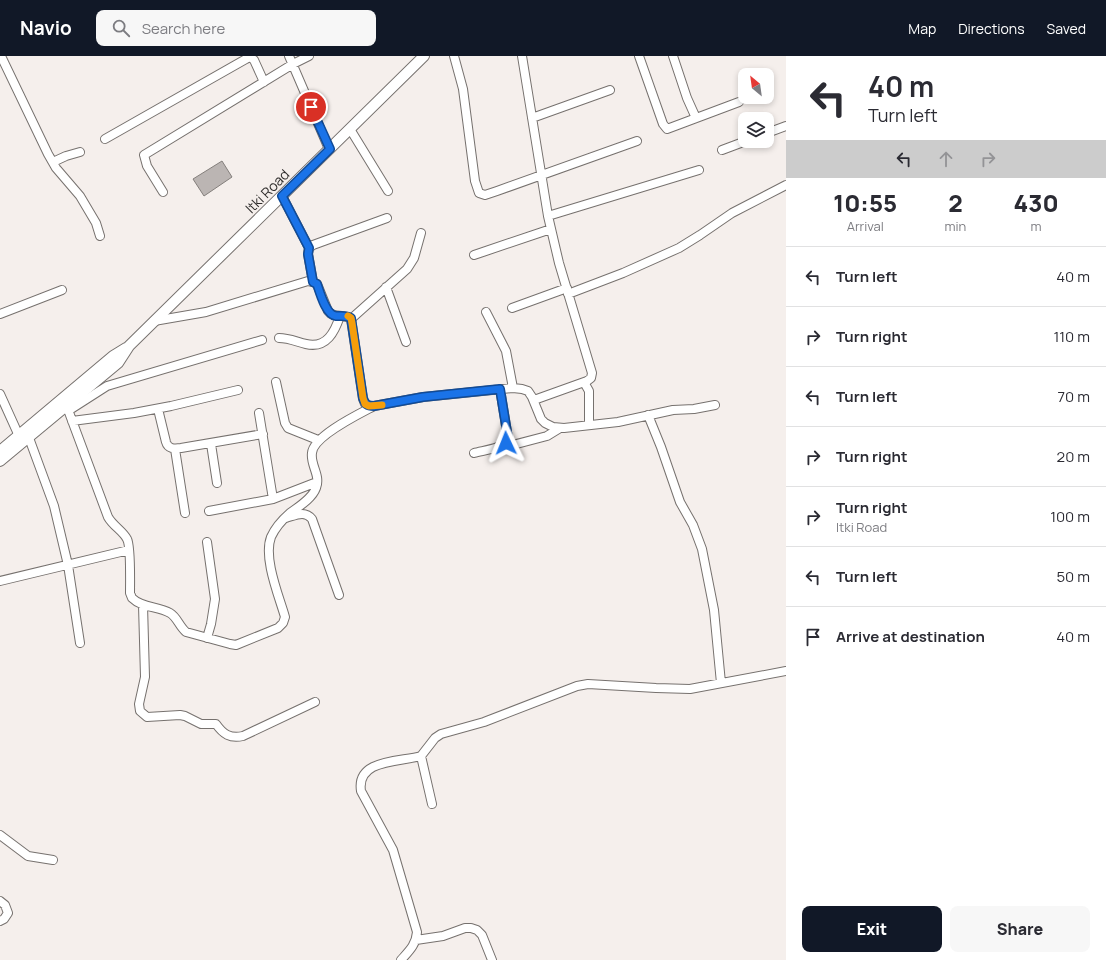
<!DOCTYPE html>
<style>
body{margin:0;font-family:Manrope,sans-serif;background:#f7f7f7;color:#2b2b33;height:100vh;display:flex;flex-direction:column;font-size:15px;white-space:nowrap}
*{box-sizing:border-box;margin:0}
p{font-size:13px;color:#7c7c81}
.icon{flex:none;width:22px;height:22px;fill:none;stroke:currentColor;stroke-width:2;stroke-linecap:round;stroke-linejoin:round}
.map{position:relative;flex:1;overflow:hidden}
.details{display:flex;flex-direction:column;background:#fff;width:320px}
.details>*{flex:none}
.guide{background:#fff;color:#2b2b33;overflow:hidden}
.needle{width:26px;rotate:331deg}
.tools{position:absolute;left:738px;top:12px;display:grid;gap:8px}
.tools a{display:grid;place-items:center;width:36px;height:36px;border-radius:8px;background:#fff;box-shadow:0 2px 6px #0003;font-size:20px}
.pin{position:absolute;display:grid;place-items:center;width:34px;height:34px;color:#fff;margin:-17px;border:2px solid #fff;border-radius:50%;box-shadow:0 1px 4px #0007}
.me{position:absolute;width:44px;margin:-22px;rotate:358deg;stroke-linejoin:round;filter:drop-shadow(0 0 3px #0008)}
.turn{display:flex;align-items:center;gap:14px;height:84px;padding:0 16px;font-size:18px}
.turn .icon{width:52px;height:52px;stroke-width:2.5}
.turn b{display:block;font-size:28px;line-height:34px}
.lanes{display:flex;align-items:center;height:38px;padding:0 16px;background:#0003;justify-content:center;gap:20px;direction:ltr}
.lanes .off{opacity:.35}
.eta{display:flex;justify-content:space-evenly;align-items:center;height:68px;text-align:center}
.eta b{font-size:24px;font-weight:800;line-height:28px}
.cta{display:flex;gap:8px;margin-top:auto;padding:8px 16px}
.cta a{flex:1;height:46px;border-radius:8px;background:#111827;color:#fff;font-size:16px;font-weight:800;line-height:46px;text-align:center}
.cta a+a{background:#f7f7f7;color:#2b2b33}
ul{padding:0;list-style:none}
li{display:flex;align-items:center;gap:12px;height:60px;padding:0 16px;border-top:1px solid #e1e1e2}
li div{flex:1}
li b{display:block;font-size:15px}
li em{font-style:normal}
header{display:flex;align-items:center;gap:24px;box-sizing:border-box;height:56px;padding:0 20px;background:#111827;color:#fff}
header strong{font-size:19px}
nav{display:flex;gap:22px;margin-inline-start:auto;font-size:14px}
.search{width:280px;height:36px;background:#f7f7f7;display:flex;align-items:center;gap:10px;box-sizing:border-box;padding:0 14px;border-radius:8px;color:#7c7c81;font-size:15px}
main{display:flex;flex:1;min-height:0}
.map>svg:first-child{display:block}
.building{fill:#bbb5b3;stroke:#847f7c}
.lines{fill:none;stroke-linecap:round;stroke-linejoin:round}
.minor-casing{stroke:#76716e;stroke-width:10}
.tertiary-casing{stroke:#76716e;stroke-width:12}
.minor{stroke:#fff;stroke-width:8}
.tertiary{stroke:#fff;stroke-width:10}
.route-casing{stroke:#114b97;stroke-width:10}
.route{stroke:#1a73e8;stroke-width:7}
.slow{stroke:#f59e0b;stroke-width:7}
.labels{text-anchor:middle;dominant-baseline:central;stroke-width:3;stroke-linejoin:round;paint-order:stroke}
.street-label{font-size:14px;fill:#302e2d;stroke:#f5efec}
</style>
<header>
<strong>Navio</strong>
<div class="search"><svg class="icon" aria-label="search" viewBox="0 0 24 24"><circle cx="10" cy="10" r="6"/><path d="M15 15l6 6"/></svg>Search here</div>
<nav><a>Map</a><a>Directions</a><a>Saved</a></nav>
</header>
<main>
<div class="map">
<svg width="786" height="904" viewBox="0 0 786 904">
<rect width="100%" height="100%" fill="#f5efec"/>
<path class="building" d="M222 105 232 121 204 140 193 123Z"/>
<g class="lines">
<g class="minor-casing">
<path id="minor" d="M1 0 48 98 56 112 80 140 96 167 100 180
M289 0 329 93
M454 0 463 33 475 125 479 137 485 139 497 135 637 85
M522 0 548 160 559 207 592 317 591 322 587 325 534 344
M639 0 663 68 667 73 739 46
M673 0 687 42 696 62
M532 62 610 34
M350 73 388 135
M767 77 786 70
M105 83 246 3 250 1 254 4 264 26
M722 94 746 85
M53 106 66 100 80 96
M163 136 147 110 144 99 293 8 309 0
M282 140 309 192
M548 160 699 114
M474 199 551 173
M313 226 308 198 309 192 313 189 387 162
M386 231 406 286
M568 238 623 217 679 192 700 179 732 157 786 129
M512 252 567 232
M486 256 506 295 513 332
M0 258 62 234
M351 263 407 213 414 202 421 177
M154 265 206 256 308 225 313 226 317 228 328 255C334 263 343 257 351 263L363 343 365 348 369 350H374L423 341 513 332 522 333 528 335 532 341 541 363 545 367 553 371 564 372 618 366 673 354 694 353 715 349
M279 282C289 282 297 286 306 288 327 293 335 275 340 260
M587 325 585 328 589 335V369
M276 326 285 367 288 372 318 384
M0 338 19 380
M67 351 108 461C113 470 123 475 127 483 131 490 130 527 130 537L132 542C142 552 158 550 170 557 177 561 179 570 186 576L230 588 236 589 278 572 283 567 285 561C279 540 263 502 271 481 275 472 282 464 290 457 298 451 312 443 316 432 321 419 310 409 312 397 313 380 359 358 374 350
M158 353 166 386C168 393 174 393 181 392L263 378
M68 355 107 330 262 284
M259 357 273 443
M648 359 661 391 680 446 693 469 702 493 714 554 721 627
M72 365 134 357 171 350 238 334
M29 382 54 450 68 509 80 587
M211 388 217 427
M509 390 547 380 560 372
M175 393 185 457
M474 397C484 394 504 393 508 382L500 333
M209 455 273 443 317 426
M286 462C296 459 305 454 312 463L339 539
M0 525 129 494
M143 549 145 621 139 648 140 655 147 661 180 659 185 660 201 668H216C223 678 230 683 243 680L315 646
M207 582 211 568 215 543 207 486
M421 700 432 748
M0 779 28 800 53 804
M0 845 5 849 8 857 4 863 0 865
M416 884 443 880 465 872H471L477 874 482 879 492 904
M401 904C409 895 416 889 417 876L393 794 361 735C356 703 400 706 421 700L435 682 441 678 484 666 577 630 588 628 656 632 690 633 786 615"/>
</g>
<g class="tertiary-casing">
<path id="tertiary" d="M0 395 113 300 126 292
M0 405 118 307 129 290 424 0"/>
</g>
<use href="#minor" class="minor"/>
<use href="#tertiary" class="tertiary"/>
</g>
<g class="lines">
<g class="route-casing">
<path id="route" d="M311 51 330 93 282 140 309 192 308 198 313 226 317 228C320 237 326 259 336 260 341 260 346 259 351 262L363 342C365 348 367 350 374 350L423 341 500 333 508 382 506 387"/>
</g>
<use href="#route" class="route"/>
<path class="slow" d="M348 260 351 262 352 267 363 342 365 348 369 350 382 349"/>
</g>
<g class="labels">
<g class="street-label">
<text transform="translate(267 135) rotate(-45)">Itki Road</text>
</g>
</g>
</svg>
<div class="tools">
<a><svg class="needle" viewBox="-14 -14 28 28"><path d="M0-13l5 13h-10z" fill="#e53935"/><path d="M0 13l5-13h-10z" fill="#7c7c81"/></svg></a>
<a><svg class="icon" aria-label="layers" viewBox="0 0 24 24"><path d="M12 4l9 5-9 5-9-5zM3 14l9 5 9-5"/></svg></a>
</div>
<div class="pin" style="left:311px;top:51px;background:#d93025"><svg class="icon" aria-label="arrive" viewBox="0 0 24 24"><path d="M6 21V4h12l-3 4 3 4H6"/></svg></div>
<svg class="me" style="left:506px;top:387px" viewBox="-20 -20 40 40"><path d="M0-17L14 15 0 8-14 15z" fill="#1a73e8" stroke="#fff" stroke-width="4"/></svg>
</div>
<section class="details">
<div class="guide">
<div class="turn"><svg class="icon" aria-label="left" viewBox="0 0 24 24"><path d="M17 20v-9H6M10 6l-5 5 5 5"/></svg><div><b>40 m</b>Turn left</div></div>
<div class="lanes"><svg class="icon" aria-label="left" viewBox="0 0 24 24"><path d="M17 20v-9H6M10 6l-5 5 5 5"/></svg><svg class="icon off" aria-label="ahead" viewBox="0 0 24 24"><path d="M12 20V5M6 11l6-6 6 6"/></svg><svg class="icon off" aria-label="right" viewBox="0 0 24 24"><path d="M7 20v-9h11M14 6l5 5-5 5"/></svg></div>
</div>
<div class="eta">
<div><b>10:55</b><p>Arrival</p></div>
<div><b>2</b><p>min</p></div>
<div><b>430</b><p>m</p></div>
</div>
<ul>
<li><svg class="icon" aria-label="left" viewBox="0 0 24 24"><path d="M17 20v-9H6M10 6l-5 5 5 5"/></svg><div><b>Turn left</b></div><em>40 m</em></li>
<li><svg class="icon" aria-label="right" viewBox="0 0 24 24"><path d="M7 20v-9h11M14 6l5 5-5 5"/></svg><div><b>Turn right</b></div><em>110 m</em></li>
<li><svg class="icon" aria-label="left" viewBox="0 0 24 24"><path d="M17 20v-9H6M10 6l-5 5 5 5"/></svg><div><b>Turn left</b></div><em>70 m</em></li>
<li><svg class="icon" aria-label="right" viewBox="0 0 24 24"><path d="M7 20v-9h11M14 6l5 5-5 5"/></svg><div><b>Turn right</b></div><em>20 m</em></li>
<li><svg class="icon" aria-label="right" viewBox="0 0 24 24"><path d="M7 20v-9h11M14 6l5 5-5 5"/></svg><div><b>Turn right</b><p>Itki Road</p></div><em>100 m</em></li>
<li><svg class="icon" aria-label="left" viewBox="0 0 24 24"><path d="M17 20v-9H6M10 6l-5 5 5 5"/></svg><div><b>Turn left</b></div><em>50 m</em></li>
<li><svg class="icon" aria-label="arrive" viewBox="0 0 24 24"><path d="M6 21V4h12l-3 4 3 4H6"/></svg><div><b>Arrive at destination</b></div><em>40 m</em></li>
</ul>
<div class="cta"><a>Exit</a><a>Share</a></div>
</section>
</main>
